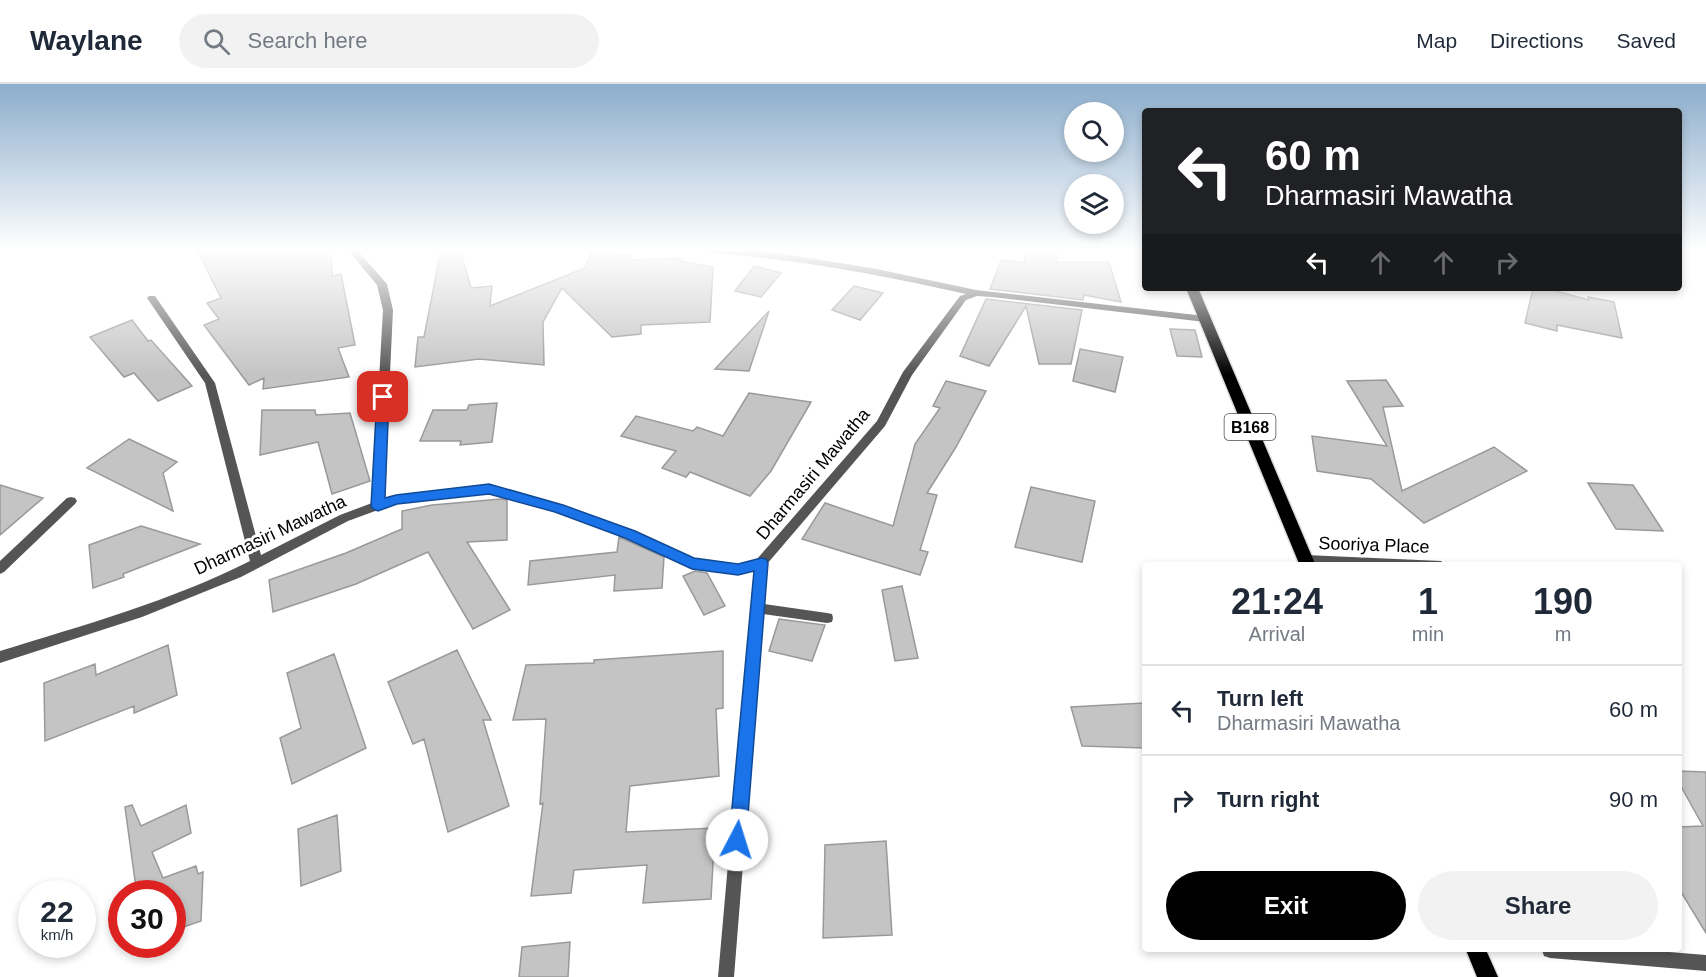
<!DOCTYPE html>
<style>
body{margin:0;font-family:Helvetica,sans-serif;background:#f2f2f3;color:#1f2937;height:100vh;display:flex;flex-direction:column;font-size:22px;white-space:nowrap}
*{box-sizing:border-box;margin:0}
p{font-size:20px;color:#747a83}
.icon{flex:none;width:33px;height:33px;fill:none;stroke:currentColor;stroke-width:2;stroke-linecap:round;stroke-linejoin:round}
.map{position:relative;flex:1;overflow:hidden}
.side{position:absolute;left:1142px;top:478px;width:540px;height:390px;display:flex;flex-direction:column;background:#fff;border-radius:6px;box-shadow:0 3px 9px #0003}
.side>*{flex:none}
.hud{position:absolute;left:1142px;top:24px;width:540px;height:183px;border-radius:6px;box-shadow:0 3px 9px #0003;background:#202124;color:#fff;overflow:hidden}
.controls{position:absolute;left:1064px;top:18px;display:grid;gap:12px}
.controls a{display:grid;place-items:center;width:60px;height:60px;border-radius:50%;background:#fff;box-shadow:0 3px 9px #0003;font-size:30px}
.speed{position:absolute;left:18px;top:796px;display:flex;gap:12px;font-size:30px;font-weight:700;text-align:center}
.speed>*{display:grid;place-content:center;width:78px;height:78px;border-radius:50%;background:#fff;box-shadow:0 3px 9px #0003;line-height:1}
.speed small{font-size:15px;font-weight:400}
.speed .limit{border:9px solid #d22;background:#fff;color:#111}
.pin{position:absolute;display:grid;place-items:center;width:51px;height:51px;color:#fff;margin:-26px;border-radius:12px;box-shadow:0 3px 9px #0006}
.me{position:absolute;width:66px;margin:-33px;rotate:5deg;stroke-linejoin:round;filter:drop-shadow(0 0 4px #0008)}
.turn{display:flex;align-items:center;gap:21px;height:126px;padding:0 24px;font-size:27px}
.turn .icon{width:78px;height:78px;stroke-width:2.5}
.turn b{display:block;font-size:42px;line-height:51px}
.lanes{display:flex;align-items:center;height:57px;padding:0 24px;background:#0003;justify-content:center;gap:30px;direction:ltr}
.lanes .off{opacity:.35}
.eta{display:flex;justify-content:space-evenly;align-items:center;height:102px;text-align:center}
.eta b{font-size:36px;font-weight:600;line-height:42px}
.cta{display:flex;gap:12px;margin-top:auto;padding:12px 24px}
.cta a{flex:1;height:69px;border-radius:36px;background:#000;color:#fff;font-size:24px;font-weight:600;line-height:69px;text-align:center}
.cta a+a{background:#f2f2f3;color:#1f2937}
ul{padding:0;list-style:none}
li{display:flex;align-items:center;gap:18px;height:90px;padding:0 24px;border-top:2px solid #e0e1e3}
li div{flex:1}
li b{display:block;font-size:22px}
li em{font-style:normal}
header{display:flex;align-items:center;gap:36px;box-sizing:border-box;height:84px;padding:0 30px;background:#fff;border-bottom:2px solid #e0e1e3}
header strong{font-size:28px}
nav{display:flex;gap:33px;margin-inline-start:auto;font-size:21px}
.search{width:420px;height:54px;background:#f2f2f3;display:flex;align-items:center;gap:15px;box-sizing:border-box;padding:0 21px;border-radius:33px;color:#747a83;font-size:22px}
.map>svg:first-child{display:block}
.building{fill:#c4c4c4;stroke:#999;stroke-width:1.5}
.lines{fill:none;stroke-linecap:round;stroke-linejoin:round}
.primary-casing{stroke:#dbdbdb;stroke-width:3}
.street{fill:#555;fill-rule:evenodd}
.primary{fill:#000;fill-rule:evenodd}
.route{fill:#1a73e8;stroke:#114b97;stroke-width:1.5}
.labels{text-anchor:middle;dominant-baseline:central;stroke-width:6;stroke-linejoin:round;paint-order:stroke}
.shield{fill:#fff;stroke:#4c4c4c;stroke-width:1.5}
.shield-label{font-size:16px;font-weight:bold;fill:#000}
.street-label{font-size:18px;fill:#000;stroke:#fff}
</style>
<header>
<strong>Waylane</strong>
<div class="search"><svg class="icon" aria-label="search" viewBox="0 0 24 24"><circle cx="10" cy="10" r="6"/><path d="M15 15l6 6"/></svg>Search here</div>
<nav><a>Map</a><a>Directions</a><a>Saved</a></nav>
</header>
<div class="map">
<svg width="1706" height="893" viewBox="0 0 1706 893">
<rect width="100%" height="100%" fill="#fff"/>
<path class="building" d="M197 166H322L323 172 331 171 332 192 341 190 355 261 338 264 349 293 263 305 264 294 249 301 204 241 219 235 207 219 221 214Z
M441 166H460L471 204 492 202 490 222 585 184 591 169 631 171 629 176 680 174V177L713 183 710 238 641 241V250L612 253 562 204 543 238 544 281 479 275 415 283 418 253H424Z
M1025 166H1056L1057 178H1109L1121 218 1084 211 1083 216 990 205 1001 176 1025 179Z
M754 182 781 189 761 213 735 207Z
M854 202 883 209 860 236 832 226Z
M1533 204H1545L1589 216 1588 213 1614 218 1622 254 1557 241V247L1525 239Z
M986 215 1082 226 1071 280H1039L1026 222 989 282 960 272Z
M769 227 749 287 715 285Z
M132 236 148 257 151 256 192 302 158 317 134 289 124 293 90 253Z
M1170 245 1195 246 1202 273 1177 272Z
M1080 265 1123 273 1115 308 1073 297Z
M1386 296 1403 322 1383 323 1402 407 1494 363 1527 387 1424 439 1371 395 1317 387 1312 352 1387 362 1347 297Z
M946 297 986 307 956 363 927 409 937 411 920 466 928 468 920 491 802 455 825 419 893 442 915 360 940 324 933 322Z
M749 309 811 318 771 387 750 412 690 388 686 393 662 384 676 367 621 352 636 332 693 347 697 343 723 352Z
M497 319 492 358 460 361 461 357H420L433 326H467L469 321Z
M262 326H315L316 331 350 329 370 397 332 410 318 358 260 371Z
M129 355 177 378 163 389 173 427 87 384Z
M1588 399 1633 401 1663 447 1616 445Z
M0 401 43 414 0 451Z
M1031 403 1095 417 1082 478 1015 463Z
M501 415 507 416V456L467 458 510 526 473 545 428 468 356 500 273 528 269 496 346 469 402 445V427L432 421Z
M141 442 200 460 123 490 124 493 93 504 89 461Z
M619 453 664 473 662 504 614 507 615 491 528 501 530 477 617 468Z
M695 487 707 489 725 522 704 531 683 492Z
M902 502 918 574 895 577 882 506Z
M779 535 825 541 812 577 769 567Z
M168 561 177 611 134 629V622L45 657 44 599 95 580 96 591Z
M457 566 491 636H483L509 722 448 748 424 655 413 660 388 598Z
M723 567V624L716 625 719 692 630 702 626 748 715 744 711 815 643 819 647 781 574 786 571 809 531 812 543 719 540 720 546 635 513 636 526 581 594 579V576Z
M334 570 366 664 292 700 280 654 301 644 287 589Z
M1144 619V664L1082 662 1071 623Z
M1678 687 1706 688V849L1678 803V743L1703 742 1678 697Z
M132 721 141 742 186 721 191 749 152 768 163 794 196 782 198 790 203 788 201 837 172 847V810H127V807L136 804 125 723Z
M337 731 341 787 301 802 298 745Z
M886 757 892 851 823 854 825 761Z
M570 858 568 893H519L522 863Z"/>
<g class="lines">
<g class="primary-casing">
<path id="primary" d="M1186 204H1198L1316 482H1300Z
M1466 866H1486L1498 893H1477Z"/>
</g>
<path class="street" d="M348 166H357L387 200 393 226 384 415 396 411 489 401 563 421 634 447 694 474 738 481 757 475 877 337 903 288 960 212 966 210C882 191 797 175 711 169L707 166H748L778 169 877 185 976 206 1205 232 1210 235 1205 238 992 213 977 212 966 216 912 291 885 342 767 480 764 520 827 529 832 530 833 534 832 538 827 539 763 530 734 893H718L754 486 738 491 692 484 626 453 556 428 489 409 397 419 348 437 241 493 142 533 0 579V567C84 541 171 517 250 477L205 299 147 214 149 212H155L215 299 261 471 340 431 372 419 383 226 377 201Z
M71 413 75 414 77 417 75 420 4 488 0 490V477L67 414Z
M1306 471 1441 477 1447 482 1306 481 1302 479 1300 476 1302 473Z
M1542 866H1644L1706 871V887L1550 874 1544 872Z"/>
<use href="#primary" class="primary"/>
</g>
<linearGradient id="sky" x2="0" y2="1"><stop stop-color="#8cadcc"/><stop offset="0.57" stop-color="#fff"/><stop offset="1" stop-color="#fff" stop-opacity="0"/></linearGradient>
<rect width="1706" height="291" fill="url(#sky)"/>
<path class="route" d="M383 309 389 313 385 414 396 411 489 400 563 421 635 447 694 474 738 480 761 474 766 475 768 479 746 756 743 762 737 764 731 762 729 756 754 487 738 491 692 485 625 454 555 428 489 410 397 420 378 427 373 425 371 422 377 313Z"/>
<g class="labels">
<rect class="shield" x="1224.5" y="330" width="51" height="26" rx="4.5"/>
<g class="shield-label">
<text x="1250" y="343">B168</text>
</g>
<g class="street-label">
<text transform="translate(813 390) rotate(-50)">Dharmasiri Mawatha</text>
<text transform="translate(270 451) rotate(-25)">Dharmasiri Mawatha</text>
<text transform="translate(1374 461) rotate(2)">Sooriya Place</text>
</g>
</g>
</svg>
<div class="controls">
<a><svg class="icon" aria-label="search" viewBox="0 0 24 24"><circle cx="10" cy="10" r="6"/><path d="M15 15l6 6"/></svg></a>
<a><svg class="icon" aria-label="layers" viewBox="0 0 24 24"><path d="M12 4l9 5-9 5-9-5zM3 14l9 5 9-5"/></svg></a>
</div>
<div class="speed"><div>22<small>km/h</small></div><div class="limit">30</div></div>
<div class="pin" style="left:383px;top:313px;background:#d93025"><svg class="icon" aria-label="arrive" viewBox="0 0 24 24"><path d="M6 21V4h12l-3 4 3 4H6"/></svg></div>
<svg class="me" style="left:737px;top:756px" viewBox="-20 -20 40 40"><circle r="19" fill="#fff"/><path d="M0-13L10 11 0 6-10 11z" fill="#1a73e8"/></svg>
<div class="hud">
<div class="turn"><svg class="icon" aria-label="left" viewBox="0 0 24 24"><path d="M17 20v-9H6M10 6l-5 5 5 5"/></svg><div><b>60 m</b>Dharmasiri Mawatha</div></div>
<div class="lanes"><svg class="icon" aria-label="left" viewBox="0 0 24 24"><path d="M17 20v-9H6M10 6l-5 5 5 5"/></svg><svg class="icon off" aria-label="ahead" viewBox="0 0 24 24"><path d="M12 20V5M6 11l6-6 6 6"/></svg><svg class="icon off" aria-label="ahead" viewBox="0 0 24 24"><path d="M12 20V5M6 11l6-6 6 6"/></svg><svg class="icon off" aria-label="right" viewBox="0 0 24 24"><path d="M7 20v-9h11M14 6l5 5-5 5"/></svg></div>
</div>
<section class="side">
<div class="eta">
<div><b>21:24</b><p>Arrival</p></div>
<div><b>1</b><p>min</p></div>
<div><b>190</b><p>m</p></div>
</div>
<ul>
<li><svg class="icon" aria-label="left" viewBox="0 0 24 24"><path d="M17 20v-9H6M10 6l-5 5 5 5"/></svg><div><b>Turn left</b><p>Dharmasiri Mawatha</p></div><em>60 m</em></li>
<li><svg class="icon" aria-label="right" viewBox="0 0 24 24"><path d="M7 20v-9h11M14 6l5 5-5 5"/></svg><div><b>Turn right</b></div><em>90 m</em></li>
</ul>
<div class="cta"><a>Exit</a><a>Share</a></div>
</section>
</div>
